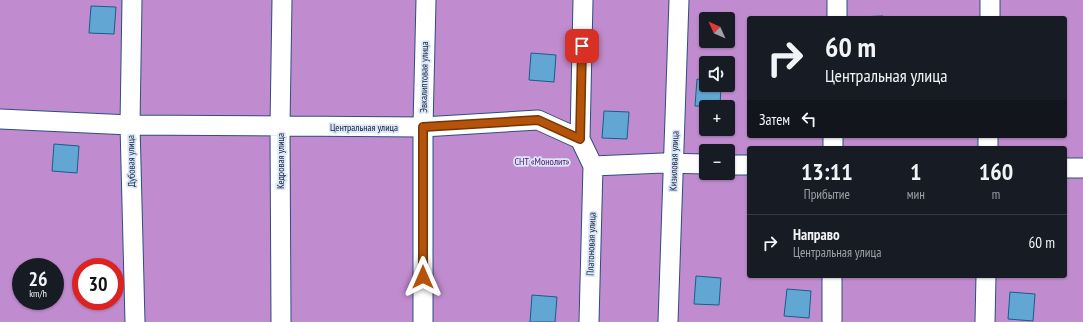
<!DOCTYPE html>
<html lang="ru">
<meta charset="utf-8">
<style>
body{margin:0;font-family:"PT Sans Narrow",sans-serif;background:#242831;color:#f1f3f6;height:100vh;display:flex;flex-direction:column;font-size:15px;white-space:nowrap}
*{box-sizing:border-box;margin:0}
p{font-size:13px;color:#9ea1a6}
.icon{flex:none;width:22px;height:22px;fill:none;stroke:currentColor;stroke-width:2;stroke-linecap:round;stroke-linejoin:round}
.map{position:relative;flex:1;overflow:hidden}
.side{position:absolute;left:747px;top:146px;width:320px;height:132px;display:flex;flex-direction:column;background:#171b24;border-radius:4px;box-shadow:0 1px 3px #0004}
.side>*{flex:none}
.hud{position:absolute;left:747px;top:16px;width:320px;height:122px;border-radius:4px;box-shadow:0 1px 3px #0004;background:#171b24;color:#f1f3f6;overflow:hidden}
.needle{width:26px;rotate:315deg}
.fabs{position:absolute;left:699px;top:12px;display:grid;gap:8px}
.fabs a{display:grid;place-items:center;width:36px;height:36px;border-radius:4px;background:#171b24;box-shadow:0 1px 3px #0004;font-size:20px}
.speed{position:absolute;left:12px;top:258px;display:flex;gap:8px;font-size:20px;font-weight:700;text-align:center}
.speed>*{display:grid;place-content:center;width:52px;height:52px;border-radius:50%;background:#171b24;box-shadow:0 1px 3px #0004;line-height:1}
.speed small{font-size:10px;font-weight:400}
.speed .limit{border:6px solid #d22;background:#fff;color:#111}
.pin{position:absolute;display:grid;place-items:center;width:34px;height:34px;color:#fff;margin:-17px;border-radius:8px;box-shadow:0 2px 6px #0006}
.me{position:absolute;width:44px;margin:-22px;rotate:0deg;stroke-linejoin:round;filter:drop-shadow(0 0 3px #0008)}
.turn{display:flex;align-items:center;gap:14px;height:84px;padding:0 12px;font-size:18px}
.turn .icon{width:52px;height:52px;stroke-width:2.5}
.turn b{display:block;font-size:28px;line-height:34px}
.then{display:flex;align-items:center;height:38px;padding:0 12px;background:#0003;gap:8px;font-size:15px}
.eta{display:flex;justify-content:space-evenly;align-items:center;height:68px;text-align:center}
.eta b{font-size:24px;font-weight:800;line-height:28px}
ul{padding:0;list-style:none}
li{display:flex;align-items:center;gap:12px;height:56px;padding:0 12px;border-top:1px solid #363941}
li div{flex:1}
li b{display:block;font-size:15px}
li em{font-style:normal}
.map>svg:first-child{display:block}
.green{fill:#c08ccf;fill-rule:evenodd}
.building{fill:#62a7d3;stroke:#155f88}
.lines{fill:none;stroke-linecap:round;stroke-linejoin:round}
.street-casing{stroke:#2d4e82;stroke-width:21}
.street{stroke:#fff;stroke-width:19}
.route-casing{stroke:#753606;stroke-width:10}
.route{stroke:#b45309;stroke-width:7}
.labels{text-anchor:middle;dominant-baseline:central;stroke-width:3.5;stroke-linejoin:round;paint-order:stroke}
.street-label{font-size:10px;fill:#112036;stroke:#dae6f9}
.park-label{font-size:10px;fill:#530e63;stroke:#dae6f9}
</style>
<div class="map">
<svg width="1083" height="322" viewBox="0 0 1083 322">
<rect width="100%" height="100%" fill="#a7c7f7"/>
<path class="green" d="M0 0H1083V322H0ZM749 18H1065V136H749ZM706 19H728V41H706ZM706 63H728V85H706ZM706 107H728V129H706ZM749 148H1065V276H749ZM706 151H728V173H706ZM21 267H55V301H21ZM81 267H115V301H81Z"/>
<path class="building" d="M91 6 116 7 114 34 89 33Z
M883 16V18H857V17Z
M531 53 556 55 554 82 529 80Z
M697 79 706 80V85H721L720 107 695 106Z
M604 111 629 112 627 139 602 138Z
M54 144 79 146 77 173 52 171Z
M696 276 721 278 719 305 694 304Z
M787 289 811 291 809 318 784 316Z
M1010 292 1035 294 1033 321 1008 319Z
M532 295 557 297 555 322H530Z"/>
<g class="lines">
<g class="street-casing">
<path id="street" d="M132 0 130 125 135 322
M837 18V0
M990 18V0
M0 119 130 125 423 127 538 120 580 139 593 166 663 163 706 164
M580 139 583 0
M833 148V136
M988 148V136
M728 165H749
M1065 168H1083
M281 322 280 126 282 0
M423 322V127L426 0
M589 322 593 166
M668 322 679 0
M832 322V276
M985 322 986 276"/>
</g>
<use href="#street" class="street"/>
</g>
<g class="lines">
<g class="route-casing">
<path id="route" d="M423 277V127L538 120 580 139 582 46"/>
</g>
<use href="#route" class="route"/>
</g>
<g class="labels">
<g class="street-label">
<text transform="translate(424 77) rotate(-89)">Эвкалиптовая улица</text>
<text x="364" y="127">Центральная улица</text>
<text transform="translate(131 161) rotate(-91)">Дубовая улица</text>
<text transform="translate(280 161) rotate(-90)">Кедровая улица</text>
<text transform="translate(674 161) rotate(-88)">Кизиловая улица</text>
<text transform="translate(591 244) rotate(-88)">Платоновая улица</text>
</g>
<g class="park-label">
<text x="542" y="161">СНТ «Монолит»</text>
</g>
</g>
</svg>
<div class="fabs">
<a><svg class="needle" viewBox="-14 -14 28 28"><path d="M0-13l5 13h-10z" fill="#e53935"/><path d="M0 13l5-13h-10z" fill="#9ea1a6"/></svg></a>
<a><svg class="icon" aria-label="sound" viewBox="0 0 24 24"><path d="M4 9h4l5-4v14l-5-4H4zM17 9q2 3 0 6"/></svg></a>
<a>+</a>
<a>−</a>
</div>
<div class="speed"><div>26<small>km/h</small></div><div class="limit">30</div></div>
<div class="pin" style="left:582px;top:46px;background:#d93025"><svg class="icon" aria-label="arrive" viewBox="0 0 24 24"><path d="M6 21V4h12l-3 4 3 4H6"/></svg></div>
<svg class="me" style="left:423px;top:277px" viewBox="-20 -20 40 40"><path d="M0-17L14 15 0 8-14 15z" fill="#b45309" stroke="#fff" stroke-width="4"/></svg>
<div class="hud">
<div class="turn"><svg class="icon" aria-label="right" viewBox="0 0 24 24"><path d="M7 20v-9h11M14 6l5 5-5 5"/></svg><div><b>60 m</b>Центральная улица</div></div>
<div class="then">Затем<svg class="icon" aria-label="left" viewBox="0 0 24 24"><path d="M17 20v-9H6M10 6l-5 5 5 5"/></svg></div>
</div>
<section class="side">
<div class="eta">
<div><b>13:11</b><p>Прибытие</p></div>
<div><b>1</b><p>мин</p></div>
<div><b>160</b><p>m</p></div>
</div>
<ul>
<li><svg class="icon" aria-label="right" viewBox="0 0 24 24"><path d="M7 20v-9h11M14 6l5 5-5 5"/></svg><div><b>Направо</b><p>Центральная улица</p></div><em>60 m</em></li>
</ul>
</section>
</div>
